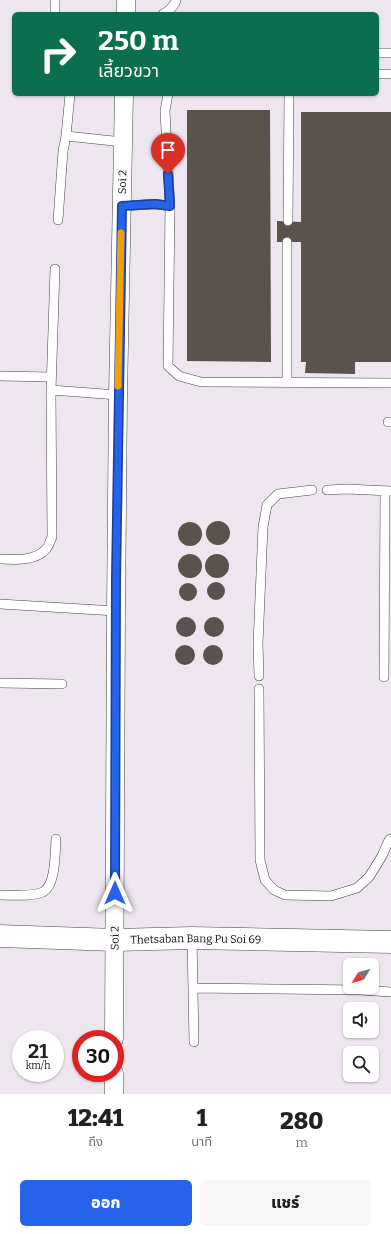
<!DOCTYPE html>
<html lang="th">
<meta charset="utf-8">
<style>
body{margin:0;font-family:Bitter,"Noto Sans Thai",serif;background:#f6f6f6;color:#202124;height:100vh;display:flex;flex-direction:column;font-size:15px;white-space:nowrap}
*{box-sizing:border-box;margin:0}
p{font-size:13px;color:#757577}
.icon{flex:none;width:22px;height:22px;fill:none;stroke:currentColor;stroke-width:2;stroke-linecap:round;stroke-linejoin:round}
.map{position:relative;height:1094px;overflow:hidden}
.details{display:flex;flex-direction:column;background:#fff;flex:1}
.details>*{flex:none}
.banner{position:absolute;left:12px;top:12px;width:367px;height:84px;border-radius:6px;box-shadow:0 1px 3px #0004;background:#0b6e4f;color:#fff;overflow:hidden}
.needle{width:26px;rotate:233deg}
.fabs{position:absolute;left:343px;top:958px;display:grid;gap:8px}
.fabs a{display:grid;place-items:center;width:36px;height:36px;border-radius:6px;background:#fff;box-shadow:0 1px 3px #0004;font-size:20px}
.speed{position:absolute;left:12px;top:1030px;display:flex;gap:8px;font-size:20px;font-weight:700;text-align:center}
.speed>*{display:grid;place-content:center;width:52px;height:52px;border-radius:50%;background:#fff;box-shadow:0 1px 3px #0004;line-height:1}
.speed small{font-size:10px;font-weight:400}
.speed .limit{border:6px solid #d22;background:#fff;color:#111}
.pin{position:absolute;display:grid;place-items:center;width:34px;height:34px;color:#fff;margin:-41px -17px;border-radius:50% 50% 50% 0;rotate:-45deg;box-shadow:0 0 4px #0007}
.pin .icon{rotate:45deg}
.me{position:absolute;width:44px;margin:-22px;rotate:0deg;stroke-linejoin:round;filter:drop-shadow(0 0 3px #0008)}
.turn{display:flex;align-items:center;gap:14px;height:84px;padding:0 20px;font-size:18px}
.turn .icon{width:52px;height:52px;stroke-width:2.5}
.turn b{display:block;font-size:28px;line-height:34px}
.eta{display:flex;justify-content:space-evenly;align-items:center;height:68px;text-align:center}
.eta b{font-size:24px;font-weight:800;line-height:28px}
.button{display:flex;gap:8px;margin-top:auto;padding:8px 20px}
.button a{flex:1;height:46px;border-radius:6px;background:#2563eb;color:#fff;font-size:16px;font-weight:800;line-height:46px;text-align:center}
.button a+a{background:#f6f6f6;color:#202124}
.map>svg:first-child{display:block}
.industrial{fill:#eee6ef;fill-rule:evenodd}
.building{fill:#5a524d}
.lines{fill:none;stroke-linecap:round;stroke-linejoin:round}
.service-casing{stroke:#444;stroke-width:10}
.minor-casing{stroke:#444;stroke-width:19}
.tertiary-casing{stroke:#444;stroke-width:23}
.service{stroke:#fff;stroke-width:9}
.minor{stroke:#fff;stroke-width:18}
.tertiary{stroke:#fff;stroke-width:22}
.route-casing{stroke:#184099;stroke-width:10}
.route{stroke:#2563eb;stroke-width:7}
.slow{stroke:#f59e0b;stroke-width:7}
.labels{text-anchor:middle;dominant-baseline:central;stroke-width:4;stroke-linejoin:round;paint-order:stroke}
.street-label{font-size:11px;fill:#111;stroke:#fff}
</style>
<div class="map">
<svg width="391" height="1094" viewBox="0 0 391 1094">
<rect width="100%" height="100%" fill="#fffdf5"/>
<path class="industrial" d="M0 0H391V1094H0ZM14 14H377V94H14ZM350 965H372V987H350ZM350 1009H372V1031H350ZM21 1039H55V1073H21ZM81 1039H115V1073H81ZM350 1053H372V1075H350Z"/>
<path class="building" d="M187 110H270L271 362 187 361Z
M301 112H391V362H355V374L305 373 306 362H301V242H277V221L301 222Z
M206 533a12 12 0 1 1 24 0a12 12 0 1 1-24 0Z
M178 534a12 12 0 1 1 24 0a12 12 0 1 1-24 0Z
M205 566a12 12 0 1 1 24 0a12 12 0 1 1-24 0Z
M178 566a12 12 0 1 1 24 0a12 12 0 1 1-24 0Z
M207 591a9 9 0 1 1 18 0a9 9 0 1 1-18 0Z
M179 592a9 9 0 1 1 18 0a9 9 0 1 1-18 0Z
M204 627a10 10 0 1 1 20 0a10 10 0 1 1-20 0Z
M176 627a10 10 0 1 1 20 0a10 10 0 1 1-20 0Z
M203 655a10 10 0 1 1 20 0a10 10 0 1 1-20 0Z
M175 655a10 10 0 1 1 20 0a10 10 0 1 1-20 0Z"/>
<g class="lines">
<g class="service-casing">
<path id="service" d="M55 14V0
M163 14C168 12 175 5 176 0
M377 53H391
M377 74H391
M70 94 66 136 123 142
M168 94 165 111 170 206
M122 206 155 204 170 206 168 366 179 376 201 382 391 383
M58 220 63 151 66 136
M288 221 289 94
M55 269 51 390 118 395
M0 376 51 377
M287 383V242
M388 422H391
M327 490 347 489 390 491
M0 559C15 560 36 561 46 549 49 546 50 541 52 537L51 390
M0 604 116 611
M259 676 258 644 263 527 267 505 278 494 312 490
M384 677 385 491
M0 683 62 684
M259 689 260 860 265 880 274 890 285 895 331 896 357 888 369 877 382 856 389 840 391 839
M0 895C13 895 31 897 43 892 56 885 55 852 56 839
M192 938 194 1042
M193 988 360 990 391 992"/>
</g>
<g class="minor-casing">
<g id="minor">
<path d="M126 0V14"/>
<path id="s1" d="M114 1039 116 611 118 395 124 94"/>
<path d="M114 1094V1073"/>
</g>
</g>
<g class="tertiary-casing">
<g id="tertiary">
<path id="s2" d="M0 936 115 940 192 938 391 942"/>
</g>
</g>
<use href="#service" class="service"/>
<use href="#minor" class="minor"/>
<use href="#tertiary" class="tertiary"/>
</g>
<g class="lines">
<g class="route-casing">
<path id="route" d="M115 893 116 580 122 206 155 204 170 206 168 174"/>
</g>
<use href="#route" class="route"/>
<path class="slow" d="M118 386 121 233"/>
</g>
<g class="labels">
<g class="street-label">
<text stroke="none"><textPath href="#s1" startOffset="857">Soi 2</textPath></text>
<text stroke="none"><textPath href="#s1" startOffset="101">Soi 2</textPath></text>
<text stroke="none"><textPath href="#s2" startOffset="196">Thetsaban Bang Pu Soi 69</textPath></text>
</g>
</g>
</svg>
<div class="fabs">
<a><svg class="needle" viewBox="-14 -14 28 28"><path d="M0-13l5 13h-10z" fill="#e53935"/><path d="M0 13l5-13h-10z" fill="#757577"/></svg></a>
<a><svg class="icon" aria-label="sound" viewBox="0 0 24 24"><path d="M4 9h4l5-4v14l-5-4H4zM17 9q2 3 0 6"/></svg></a>
<a><svg class="icon" aria-label="search" viewBox="0 0 24 24"><circle cx="10" cy="10" r="6"/><path d="M15 15l6 6"/></svg></a>
</div>
<div class="speed"><div>21<small>km/h</small></div><div class="limit">30</div></div>
<div class="pin" style="left:168px;top:174px;background:#d93025"><svg class="icon" aria-label="arrive" viewBox="0 0 24 24"><path d="M6 21V4h12l-3 4 3 4H6"/></svg></div>
<svg class="me" style="left:115px;top:893px" viewBox="-20 -20 40 40"><path d="M0-17L14 15 0 8-14 15z" fill="#2563eb" stroke="#fff" stroke-width="4"/></svg>
<div class="banner">
<div class="turn"><svg class="icon" aria-label="right" viewBox="0 0 24 24"><path d="M7 20v-9h11M14 6l5 5-5 5"/></svg><div><b>250 m</b>เลี้ยวขวา</div></div>
</div>
</div>
<section class="details">
<div class="eta">
<div><b>12:41</b><p>ถึง</p></div>
<div><b>1</b><p>นาที</p></div>
<div><b>280</b><p>m</p></div>
</div>
<div class="button"><a>ออก</a><a>แชร์</a></div>
</section>
